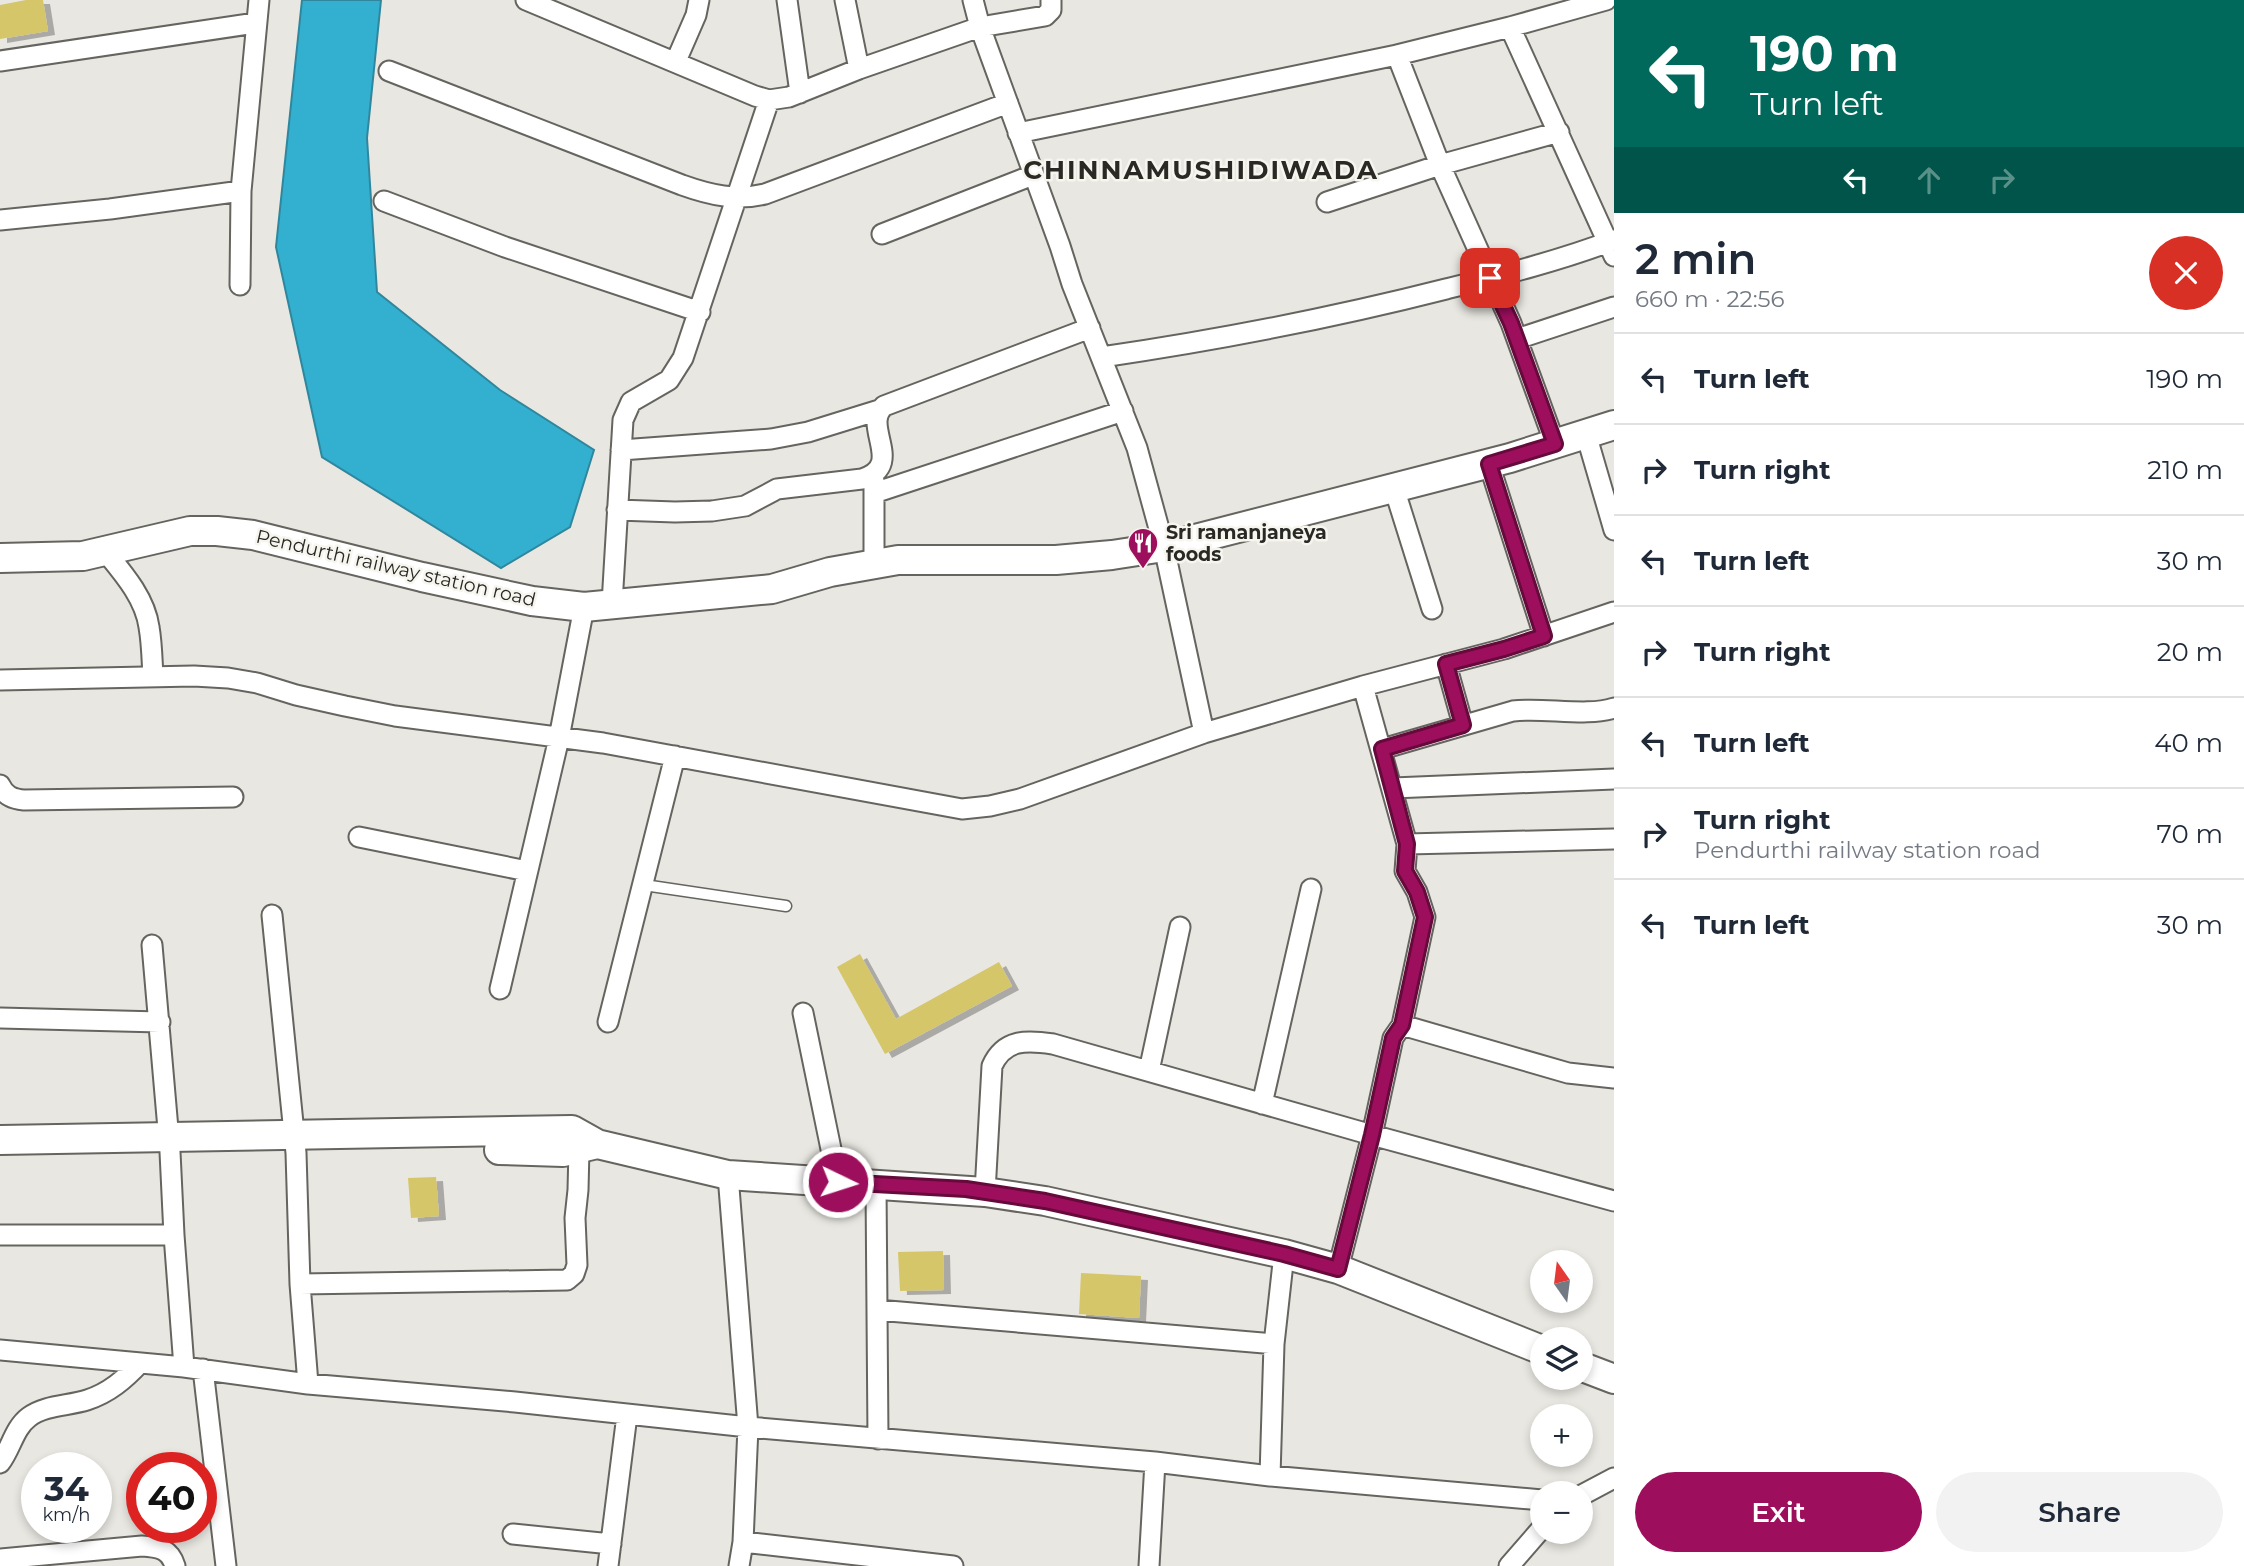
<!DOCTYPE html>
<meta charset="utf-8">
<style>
body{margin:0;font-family:Montserrat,sans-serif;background:#f2f2f3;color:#1f2937;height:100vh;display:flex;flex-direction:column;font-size:26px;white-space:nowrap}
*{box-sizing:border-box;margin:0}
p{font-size:23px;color:#747a83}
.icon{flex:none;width:38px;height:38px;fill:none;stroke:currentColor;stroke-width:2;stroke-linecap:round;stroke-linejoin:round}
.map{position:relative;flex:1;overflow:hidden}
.sheet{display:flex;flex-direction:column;background:#fff;width:630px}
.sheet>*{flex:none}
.top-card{background:#00695c;color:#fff;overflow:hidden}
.needle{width:46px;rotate:346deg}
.tools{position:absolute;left:1530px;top:1250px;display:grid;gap:14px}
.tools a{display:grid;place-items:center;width:63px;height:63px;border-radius:50%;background:#fff;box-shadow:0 4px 10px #0003;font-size:35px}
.speed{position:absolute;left:21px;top:1452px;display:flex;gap:14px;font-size:35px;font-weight:700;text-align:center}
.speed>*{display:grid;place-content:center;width:91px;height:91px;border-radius:50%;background:#fff;box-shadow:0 4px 10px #0003;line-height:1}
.speed small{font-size:18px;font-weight:400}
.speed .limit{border:10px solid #d22;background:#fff;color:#111}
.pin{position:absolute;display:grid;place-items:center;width:60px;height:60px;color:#fff;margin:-30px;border-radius:14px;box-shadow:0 4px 10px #0006}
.me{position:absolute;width:77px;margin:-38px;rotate:94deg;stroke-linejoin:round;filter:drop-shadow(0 0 5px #0008)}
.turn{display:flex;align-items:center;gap:24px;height:147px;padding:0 21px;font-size:32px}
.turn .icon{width:91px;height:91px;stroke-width:2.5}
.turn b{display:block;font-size:49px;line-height:60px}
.lanes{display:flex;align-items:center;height:66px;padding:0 21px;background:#0003;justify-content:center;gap:35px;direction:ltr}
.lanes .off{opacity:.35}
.round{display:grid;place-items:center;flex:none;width:74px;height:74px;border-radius:37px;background:#f2f2f3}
.overview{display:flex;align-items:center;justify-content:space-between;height:119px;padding:0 21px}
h1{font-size:42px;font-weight:600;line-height:52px}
.cta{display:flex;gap:14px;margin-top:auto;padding:14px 21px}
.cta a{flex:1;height:80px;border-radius:42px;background:#9d0f5d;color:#fff;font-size:28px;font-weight:600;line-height:80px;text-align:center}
.cta a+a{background:#f2f2f3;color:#1f2937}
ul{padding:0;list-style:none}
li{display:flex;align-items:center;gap:21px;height:91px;padding:0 21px;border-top:2px solid #e0e1e3}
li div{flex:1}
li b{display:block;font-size:26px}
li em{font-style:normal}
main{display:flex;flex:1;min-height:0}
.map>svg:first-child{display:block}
.water{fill:#33b0d0;stroke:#30879d;stroke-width:2}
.building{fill:#d6c66a;filter:url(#shadow)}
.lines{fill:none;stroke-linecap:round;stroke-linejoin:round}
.lane-casing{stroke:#65645f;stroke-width:13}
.street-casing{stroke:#65645f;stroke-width:23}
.secondary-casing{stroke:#65645f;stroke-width:32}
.lane{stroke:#fff;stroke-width:10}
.street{stroke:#fff;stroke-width:19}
.secondary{stroke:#fff;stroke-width:28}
.route-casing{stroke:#660a3c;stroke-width:18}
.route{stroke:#9d0f5d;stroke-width:12}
.labels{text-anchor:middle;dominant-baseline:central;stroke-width:5;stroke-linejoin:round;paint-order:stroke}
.poi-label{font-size:19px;font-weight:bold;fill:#282825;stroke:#f6f5ee;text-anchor:start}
.street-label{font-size:19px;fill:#282825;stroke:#f6f5ee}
.district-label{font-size:26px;font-weight:bold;letter-spacing:2px;fill:#2a2924;stroke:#f6f5ee}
</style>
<main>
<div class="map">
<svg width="1614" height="1566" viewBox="0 0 1614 1566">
<defs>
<filter id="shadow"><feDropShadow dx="7" dy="4" stdDeviation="0" flood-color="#0004"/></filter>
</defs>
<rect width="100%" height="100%" fill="#e8e7e1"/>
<path class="water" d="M302 0H381L367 138 377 292 500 390 594 450 570 527 501 568 322 457 276 247Z"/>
<path class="building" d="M26 0H43L48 31 0 39V5Z
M860 954 896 1019 999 962 1012 986 885 1054 837 967Z
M436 1177 439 1216 411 1218 408 1178Z
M943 1251 944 1290 900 1291 898 1252Z
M1081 1273 1141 1276 1139 1318 1079 1314Z"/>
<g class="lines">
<g class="lane-casing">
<path id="lane" d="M644 885 786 906"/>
</g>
<g class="street-casing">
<path id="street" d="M526 0 755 96 769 100 789 97 859 69 980 27 1045 16 1051 10V0
M787 0 800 93
M845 0 859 69
M973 0 980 27 1060 246 1072 284 1137 448 1164 547 1204 733
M1510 27 1606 0
M0 61 256 23
M676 61 696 15 699 0
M389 71 682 185C710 195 736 201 765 194L1008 103
M1018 133 1397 55
M384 201 505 247 700 312
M1327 202 1440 165 1559 132
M0 220 110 209 241 191
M882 234 1033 175
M240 285 241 191 259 0
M1517 339 1614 307
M1102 357C1218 340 1332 318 1446 289 1502 275 1559 261 1614 240
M1586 434 1614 530
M1555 444 1511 323 1440 165 1397 55 1510 27 1614 256
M621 450 771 439 808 432 879 410
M1489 464 1544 636
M1394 488 1432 609
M874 493 1123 411
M617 510 675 512 712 511 745 506 777 489 862 479C906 465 861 426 884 406L1090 328
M105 551C123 573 145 598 149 627 152 644 152 661 153 677
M874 563V480
M612 604 623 420 631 402 669 380 683 358 769 100
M1446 664 1463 725
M0 680 194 676 228 678 257 683 296 695 345 706 395 716 603 743 962 809 990 806 1020 799 1204 733 1363 686 1504 649 1614 612
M1382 749 1513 711C1542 707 1588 717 1614 708
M0 785C5 796 13 799 24 800L233 797
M1393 788 1614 779
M359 837 527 871
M1407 844 1614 839
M272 915 296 1153 300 1284 308 1384
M500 989 559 738 584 607
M803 1013 838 1183
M0 1018 160 1022
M608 1022 675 756
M1402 1025 1568 1073 1614 1078
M1149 1071 1180 927
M1262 1104 1311 889
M728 1175 748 1427 743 1542 953 1566
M876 1185 878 1439
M985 1192 992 1066C1004 1039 1026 1040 1053 1044L1372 1135 1614 1201
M0 1235H174L170 1152 152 945
M1338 1269 1372 1135 1393 1038 1402 1025 1425 917 1417 892 1405 871 1407 844 1363 686
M300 1284 567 1280 574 1274 577 1265 575 1218 578 1190 579 1149
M877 1310 1274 1344
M0 1350 184 1367 174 1235
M184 1367 308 1384 515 1402 748 1427 1155 1462 1270 1476 1274 1344 1284 1254
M203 1369 226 1566
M0 1463C11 1449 14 1428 29 1417 45 1405 68 1406 87 1400 109 1393 125 1379 140 1363
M1270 1476 1542 1500
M1580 1496 1614 1478
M513 1534 611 1544
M0 1559 142 1546C159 1547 170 1549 175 1566
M608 1566 627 1415
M739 1566 743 1542
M1149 1566 1155 1462
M1509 1566 1542 1528"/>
</g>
<g class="secondary-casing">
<path id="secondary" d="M0 558 83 556 190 531H217L253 535 422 577 532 601 584 607 772 589 830 572 898 560H1056L1112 555 1164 547 1510 458 1614 425
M0 1140 572 1130 597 1144 728 1175 985 1192 1045 1201 1284 1254 1338 1269 1542 1350
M499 1150 563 1152 597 1144
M1580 1366 1614 1379"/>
</g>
<use href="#lane" class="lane"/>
<use href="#street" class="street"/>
<use href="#secondary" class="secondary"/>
</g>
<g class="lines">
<g class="route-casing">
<path id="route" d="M838 1182 966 1189 1045 1201 1284 1254 1338 1269 1372 1135 1393 1038 1402 1025 1425 917 1417 892 1405 871 1407 844 1382 749 1463 725 1446 664 1504 649 1544 636 1489 464 1555 444 1511 323 1490 278"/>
</g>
<use href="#route" class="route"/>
</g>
<defs>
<g id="restaurant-pin" transform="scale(1.575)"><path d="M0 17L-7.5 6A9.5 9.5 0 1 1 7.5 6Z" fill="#9d0f5d" stroke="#f6f5ee"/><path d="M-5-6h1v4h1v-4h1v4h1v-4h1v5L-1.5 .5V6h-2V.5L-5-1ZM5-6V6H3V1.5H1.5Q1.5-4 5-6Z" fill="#fff"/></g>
</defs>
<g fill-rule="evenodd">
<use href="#restaurant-pin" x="1143" y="543"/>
</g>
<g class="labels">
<g class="poi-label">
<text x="1166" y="532">Sri ramanjaneya<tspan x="1166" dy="22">foods</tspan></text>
</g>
<g class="street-label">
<text transform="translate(396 568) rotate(13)">Pendurthi railway station road</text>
</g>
<g class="district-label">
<text x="1201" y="170">CHINNAMUSHIDIWADA</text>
</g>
</g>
</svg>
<div class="tools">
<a><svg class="needle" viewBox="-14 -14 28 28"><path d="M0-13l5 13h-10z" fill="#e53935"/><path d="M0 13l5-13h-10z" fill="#747a83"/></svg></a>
<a><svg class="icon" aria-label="layers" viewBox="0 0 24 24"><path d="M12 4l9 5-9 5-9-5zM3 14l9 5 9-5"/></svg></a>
<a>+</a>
<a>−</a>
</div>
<div class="speed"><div>34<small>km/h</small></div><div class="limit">40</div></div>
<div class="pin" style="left:1490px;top:278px;background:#d93025"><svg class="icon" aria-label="arrive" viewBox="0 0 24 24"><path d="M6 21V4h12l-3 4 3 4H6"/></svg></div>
<svg class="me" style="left:838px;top:1182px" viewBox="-20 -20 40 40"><circle r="17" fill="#9d0f5d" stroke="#fff" stroke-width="3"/><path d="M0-11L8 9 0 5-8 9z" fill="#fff"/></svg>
</div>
<section class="sheet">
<div class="top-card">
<div class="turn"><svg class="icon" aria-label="left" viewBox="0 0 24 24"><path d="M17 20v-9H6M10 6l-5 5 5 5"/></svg><div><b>190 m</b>Turn left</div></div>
<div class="lanes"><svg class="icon" aria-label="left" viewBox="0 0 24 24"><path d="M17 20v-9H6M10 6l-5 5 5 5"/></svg><svg class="icon off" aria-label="ahead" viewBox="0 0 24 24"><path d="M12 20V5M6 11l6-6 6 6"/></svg><svg class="icon off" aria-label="right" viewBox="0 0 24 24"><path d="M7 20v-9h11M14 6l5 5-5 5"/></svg></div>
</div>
<div class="overview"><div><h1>2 min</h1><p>660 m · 22:56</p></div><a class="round" style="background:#d93025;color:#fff"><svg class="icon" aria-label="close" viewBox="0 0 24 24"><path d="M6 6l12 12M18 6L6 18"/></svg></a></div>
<ul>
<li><svg class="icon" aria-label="left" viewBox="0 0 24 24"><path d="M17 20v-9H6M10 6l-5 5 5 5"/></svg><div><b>Turn left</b></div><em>190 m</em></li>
<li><svg class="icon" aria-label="right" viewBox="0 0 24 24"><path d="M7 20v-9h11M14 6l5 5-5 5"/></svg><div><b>Turn right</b></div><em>210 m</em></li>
<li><svg class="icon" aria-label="left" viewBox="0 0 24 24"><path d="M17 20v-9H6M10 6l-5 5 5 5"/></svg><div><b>Turn left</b></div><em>30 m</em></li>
<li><svg class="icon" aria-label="right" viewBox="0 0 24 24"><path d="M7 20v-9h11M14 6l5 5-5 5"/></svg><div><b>Turn right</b></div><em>20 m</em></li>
<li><svg class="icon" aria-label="left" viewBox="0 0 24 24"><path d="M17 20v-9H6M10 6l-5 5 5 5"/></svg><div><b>Turn left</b></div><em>40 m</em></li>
<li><svg class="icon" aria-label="right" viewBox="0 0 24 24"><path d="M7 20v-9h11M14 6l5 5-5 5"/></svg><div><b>Turn right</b><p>Pendurthi railway station road</p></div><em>70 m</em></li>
<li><svg class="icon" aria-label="left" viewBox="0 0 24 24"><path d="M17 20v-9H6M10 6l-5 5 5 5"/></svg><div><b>Turn left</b></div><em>30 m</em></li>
</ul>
<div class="cta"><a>Exit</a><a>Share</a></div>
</section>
</main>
